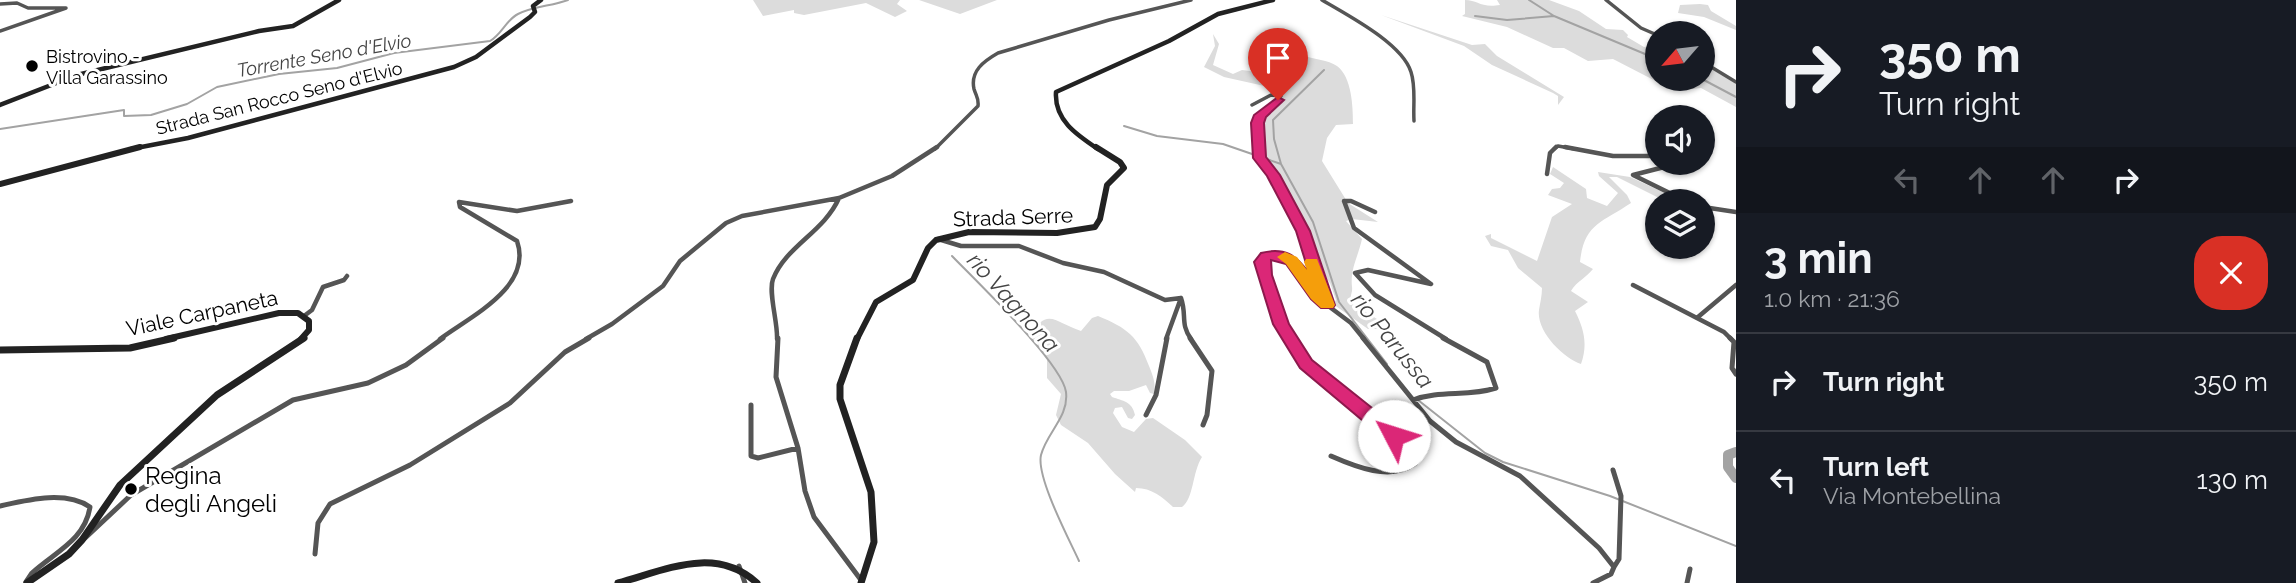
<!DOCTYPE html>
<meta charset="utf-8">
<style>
body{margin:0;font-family:Raleway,sans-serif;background:#242831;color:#f1f3f6;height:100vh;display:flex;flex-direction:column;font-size:26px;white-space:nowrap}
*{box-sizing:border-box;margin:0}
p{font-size:23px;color:#9ea1a6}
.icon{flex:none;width:38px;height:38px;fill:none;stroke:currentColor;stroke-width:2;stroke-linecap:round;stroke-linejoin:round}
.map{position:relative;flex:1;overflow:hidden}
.details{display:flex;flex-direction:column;background:#171b24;width:560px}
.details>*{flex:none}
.banner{background:#171b24;color:#f1f3f6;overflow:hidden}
.needle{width:46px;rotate:242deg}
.tools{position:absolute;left:1645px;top:21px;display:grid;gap:14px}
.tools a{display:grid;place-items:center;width:70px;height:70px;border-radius:50%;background:#171b24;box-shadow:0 2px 5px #0004;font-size:35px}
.pin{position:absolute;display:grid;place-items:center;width:60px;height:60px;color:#fff;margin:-72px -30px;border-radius:50% 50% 50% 0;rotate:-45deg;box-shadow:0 0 7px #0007}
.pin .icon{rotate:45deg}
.me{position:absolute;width:77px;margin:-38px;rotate:310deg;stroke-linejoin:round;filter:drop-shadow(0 0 5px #0008)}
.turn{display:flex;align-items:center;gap:24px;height:147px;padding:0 28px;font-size:32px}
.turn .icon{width:91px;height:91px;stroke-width:2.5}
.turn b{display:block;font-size:49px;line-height:60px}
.lanes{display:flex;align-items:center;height:66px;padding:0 28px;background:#0003;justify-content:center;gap:35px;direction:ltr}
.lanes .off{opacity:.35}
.round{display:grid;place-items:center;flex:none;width:74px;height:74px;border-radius:28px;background:#242831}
.overview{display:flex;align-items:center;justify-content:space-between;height:119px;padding:0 28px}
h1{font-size:42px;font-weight:700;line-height:52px}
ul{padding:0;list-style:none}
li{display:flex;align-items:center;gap:21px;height:98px;padding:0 28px;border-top:2px solid #363941}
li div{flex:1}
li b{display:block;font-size:26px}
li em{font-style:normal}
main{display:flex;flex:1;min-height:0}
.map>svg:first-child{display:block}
.green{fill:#dcdcdc}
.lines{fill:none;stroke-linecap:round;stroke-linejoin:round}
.stream{stroke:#a3a3a3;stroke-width:2}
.river{stroke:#a3a3a3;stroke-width:10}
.street-far2{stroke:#555;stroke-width:3.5}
.street-far1{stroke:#555;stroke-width:4.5}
.street{stroke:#555;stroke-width:5}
.secondary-far2{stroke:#222;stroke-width:4.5}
.secondary-far1{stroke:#222;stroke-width:6}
.secondary{stroke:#222;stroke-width:7}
.route{fill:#db2777;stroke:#8e194d;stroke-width:2}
.slow{fill:#f59e0b}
.poi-dot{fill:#000;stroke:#fff;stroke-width:2.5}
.labels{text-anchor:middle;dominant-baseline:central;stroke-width:6;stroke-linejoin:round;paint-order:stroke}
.far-poi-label{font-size:18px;fill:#000;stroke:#fff;text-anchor:start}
.far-street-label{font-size:18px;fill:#000;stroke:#fff}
.far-water-label{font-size:19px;font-style:italic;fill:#444;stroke:#fff}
.street-label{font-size:21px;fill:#000;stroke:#fff}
.water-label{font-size:23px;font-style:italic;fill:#444;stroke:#fff}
.near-poi-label{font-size:24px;fill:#000;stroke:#fff;text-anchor:start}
</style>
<main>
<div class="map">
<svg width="1736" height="583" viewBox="0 0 1736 583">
<rect width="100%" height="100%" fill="#fff"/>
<path class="green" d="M753 0H900L897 4 907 11 895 17 866 3 804 15 794 13V10L763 16Z
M919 0H997L960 14Z
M1465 0C1478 0 1480 8 1500 5L1497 0H1549L1579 11 1606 29 1623 30 1628 35 1627 37 1644 47 1657 45V79H1703V64L1736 83V107L1701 88 1675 91 1613 59 1588 61 1564 48H1553L1507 27 1462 16 1465 14Z
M1700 4 1708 5 1711 11 1736 26V30L1704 17 1678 13 1680 5Z
M1381 15 1472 45 1485 44 1497 56 1564 97 1558 105V96L1553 93 1492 65 1464 46Z
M1213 34 1219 44 1213 65 1233 74 1242 70 1250 71 1277 83 1295 65 1303 62 1304 56C1314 59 1328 60 1337 66 1352 77 1353 107 1353 124L1336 125 1327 138 1322 161 1348 203 1378 222 1352 219 1346 221 1362 239C1358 257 1350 269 1352 287 1353 293 1349 296 1351 303L1377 319 1382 329H1368L1333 304 1336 300 1330 283 1316 265 1314 249 1278 176 1265 163 1261 154 1262 118 1281 101 1282 96 1269 87 1224 77 1204 67 1215 46Z
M1553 167 1586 189 1587 198 1607 206 1618 193 1599 176 1598 172 1630 177 1674 197 1675 201H1665L1617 177H1609L1627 195 1631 203C1601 223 1584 224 1580 262L1593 269C1586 278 1577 281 1571 291L1588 302 1575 311C1584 329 1588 344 1581 364 1563 358 1536 331 1539 310 1540 303 1542 296 1542 288L1518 268 1508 250 1491 246 1485 236 1491 234V238L1537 261 1552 217 1572 204 1548 195 1552 189 1560 188 1564 183 1550 174Z
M1098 316C1127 328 1138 336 1149 366 1153 376 1156 383 1154 394L1150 393 1146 385 1129 391H1114L1110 394 1112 397C1123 401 1132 401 1135 415L1132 419 1128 418 1122 407 1115 408 1113 413 1122 427 1134 432 1146 419 1153 418 1185 440 1202 457C1192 473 1194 498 1182 507H1173C1162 497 1152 488 1136 488L1135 492 1115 474 1088 443 1061 425 1056 415 1061 394 1047 378V358L1029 338C1047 305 1055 323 1081 331L1092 318Z"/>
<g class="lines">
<path class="stream" d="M1529 0 1554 16 1657 59
M1475 16 1507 20 1554 16
M1324 70 1273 120 1274 139 1281 164 1313 222 1339 302 1387 364
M1702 79 1736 97
M1124 126 1157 136 1223 144 1281 164
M0 129 124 110V116L151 115 187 104 217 87 279 74 337 68 394 53 490 41C502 34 506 20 518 14 534 6 552 6 568 0
M952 256C976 281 1062 363 1066 392 1069 417 1047 432 1041 455 1036 477 1069 539 1079 561
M1418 400 1485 453 1503 462 1610 496 1736 546"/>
<path class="river" d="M1736 452 1728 455V467L1736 478"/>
<path class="street-far2" d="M1322 0C1347 15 1402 43 1411 72 1416 87 1413 105 1414 121
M1606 0 1641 28 1657 35
M0 4 17 3 28 8H66L0 31
M1703 62 1736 82
M1252 105 1271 95 1281 96C1258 117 1257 118 1259 149
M935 149 978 106C979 98 976 96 974 89 970 71 984 61 998 53L1109 20 1191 0
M1554 149 1558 146 1575 149"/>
<path class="street-far1" d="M1259 147 1260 158 1273 175 1303 231 1327 305 1351 323 1364 339
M1565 147 1613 156H1657
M1680 163 1633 175 1686 201
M1547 174 1550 153 1556 147
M1703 207 1736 212
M1375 212 1351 201H1344L1354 228 1431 284 1368 270 1355 273 1375 295 1446 339
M938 239 961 246H1019L1063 263 1104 272 1165 300 1181 298
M1633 285 1724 332 1731 339
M1181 298C1187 315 1180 324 1191 339
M304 316 312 310 323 287 344 280 347 276
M1698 317 1736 285
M440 339C471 316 533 287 517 241L460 207 459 202 517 211 571 201
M586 339 612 324 663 286 680 261 726 223 742 216 839 198 892 176 937 147
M777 339C778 323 768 292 773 279 786 246 824 232 839 198
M1166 339 1181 298
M1291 339 1281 324 1262 262 1267 256C1296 253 1309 285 1326 304"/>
<path class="street" d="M778 338 776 377 798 448 805 491 814 517 861 580
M1190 338 1212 371 1207 415 1203 425
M1290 338 1306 364 1388 429 1415 464C1390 481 1356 467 1331 456
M1363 338 1430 421 1456 442 1520 476 1599 548 1614 567 1611 574 1593 583
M1730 338 1734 342 1732 368 1736 374
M1413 400C1440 390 1468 397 1496 388L1487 362 1443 338
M751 405V456L758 458 798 448
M1146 415 1156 395 1167 338
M1613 470 1621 496 1619 559 1614 567
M0 506C27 500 65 490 90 507 85 540 55 552 32 573L26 582
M83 540 131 495 293 400 368 383 406 365 443 338
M315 554 318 523 330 504 410 465 510 403 565 352 589 338
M739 566 745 583
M1687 583 1690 569"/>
<path class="secondary-far2" d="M0 105 77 75 259 31 293 26 339 0
M131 149 188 138 454 67 476 57 530 17 535 12 533 6 541 0
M1098 149C1077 135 1054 120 1056 92L1169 41 1218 14 1273 0"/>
<path class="secondary-far1" d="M0 184 140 147
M166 339 279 313H298L309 321V330L301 339
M857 339 876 302 913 280 928 248 936 240 969 232 1057 233 1095 227 1100 219 1107 185 1124 168 1120 162 1096 147"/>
<path class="secondary" d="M857 338 840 385V399L871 492 874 542 861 583
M0 350 130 348 174 338
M27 583 69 554 82 540 120 485 217 395 304 338
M618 583C666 570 715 545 757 583"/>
</g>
<path class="route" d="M1278 97 1284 100 1266 117 1264 123 1266 157 1280 175 1310 231 1335 305 1333 308H1321L1311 299 1286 264 1271 260 1272 275 1289 324 1312 360 1401 431 1403 436 1401 441H1387L1300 368 1273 324 1254 262 1261 253C1285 247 1296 255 1309 273L1296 231 1267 176 1253 158 1251 123 1254 115Z"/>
<path class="slow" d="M1285 252 1297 257 1307 270 1304 262 1306 259H1317L1335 305 1333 308H1321L1311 299 1286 264 1277 257Z"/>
<g class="poi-dot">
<circle cx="32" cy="66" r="7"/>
<circle cx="131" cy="489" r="7"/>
</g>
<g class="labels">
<g class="far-poi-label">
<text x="46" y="56">Bistrovino -<tspan x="46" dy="21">Villa Garassino</tspan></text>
</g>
<g class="far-street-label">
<text transform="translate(279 98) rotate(-14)">Strada San Rocco Seno d'Elvio</text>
</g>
<g class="far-water-label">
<text transform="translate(324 55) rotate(-10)">Torrente Seno d'Elvio</text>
</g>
<g class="street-label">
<text transform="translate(1013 217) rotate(-2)">Strada Serre</text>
<text transform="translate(202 313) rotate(-12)">Viale Carpaneta</text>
</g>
<g class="water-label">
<text transform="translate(1014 302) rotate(48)">rio Vagnona</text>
<text transform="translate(1393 340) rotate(51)">rio Parussa</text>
</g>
<g class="near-poi-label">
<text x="145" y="475">Regina<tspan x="145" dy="28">degli Angeli</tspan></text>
</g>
</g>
</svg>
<div class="tools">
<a><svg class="needle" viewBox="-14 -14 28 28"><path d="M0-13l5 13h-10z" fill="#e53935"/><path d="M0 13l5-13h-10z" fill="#9ea1a6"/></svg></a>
<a><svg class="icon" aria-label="sound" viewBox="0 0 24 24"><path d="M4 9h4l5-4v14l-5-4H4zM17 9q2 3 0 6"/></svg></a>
<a><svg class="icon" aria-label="layers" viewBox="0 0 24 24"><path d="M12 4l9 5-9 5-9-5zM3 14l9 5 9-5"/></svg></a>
</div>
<div class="pin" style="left:1278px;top:100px;background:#d93025"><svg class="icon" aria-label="arrive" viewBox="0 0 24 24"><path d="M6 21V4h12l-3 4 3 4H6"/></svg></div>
<svg class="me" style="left:1394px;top:436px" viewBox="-20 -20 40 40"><circle r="19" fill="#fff"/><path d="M0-13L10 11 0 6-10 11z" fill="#db2777"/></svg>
</div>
<section class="details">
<div class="banner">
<div class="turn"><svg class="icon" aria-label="right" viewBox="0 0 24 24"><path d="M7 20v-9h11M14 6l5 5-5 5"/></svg><div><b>350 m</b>Turn right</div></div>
<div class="lanes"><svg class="icon off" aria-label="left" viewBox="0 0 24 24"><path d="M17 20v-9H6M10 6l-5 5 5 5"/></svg><svg class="icon off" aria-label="ahead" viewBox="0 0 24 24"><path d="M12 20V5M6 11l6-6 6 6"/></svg><svg class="icon off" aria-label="ahead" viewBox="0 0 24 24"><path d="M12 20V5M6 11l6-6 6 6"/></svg><svg class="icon" aria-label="right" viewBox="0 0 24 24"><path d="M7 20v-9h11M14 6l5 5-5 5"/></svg></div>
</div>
<div class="overview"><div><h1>3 min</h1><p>1.0 km · 21:36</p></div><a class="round" style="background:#d93025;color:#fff"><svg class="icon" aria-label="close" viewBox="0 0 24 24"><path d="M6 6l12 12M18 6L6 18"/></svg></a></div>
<ul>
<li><svg class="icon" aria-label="right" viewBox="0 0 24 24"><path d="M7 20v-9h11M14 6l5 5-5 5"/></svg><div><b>Turn right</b></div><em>350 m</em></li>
<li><svg class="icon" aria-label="left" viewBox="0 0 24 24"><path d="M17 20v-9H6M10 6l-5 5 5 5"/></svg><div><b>Turn left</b><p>Via Montebellina</p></div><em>130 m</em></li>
</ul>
</section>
</main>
